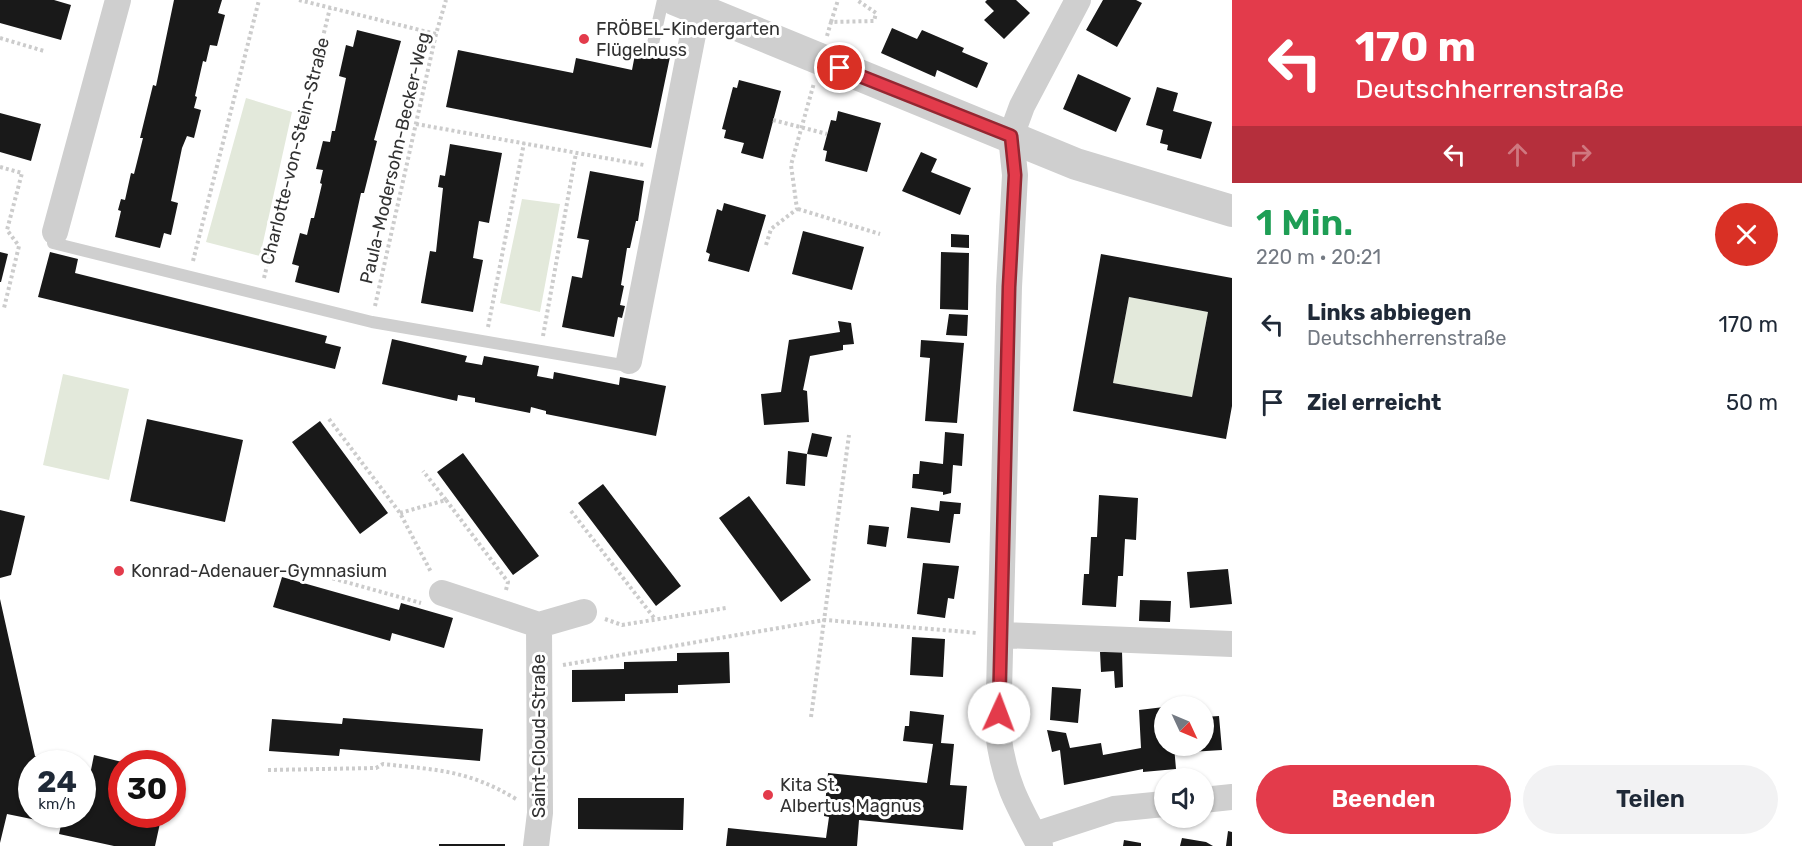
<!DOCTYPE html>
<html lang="de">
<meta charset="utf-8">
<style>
body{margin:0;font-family:Rubik,sans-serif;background:#f2f2f3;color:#1f2937;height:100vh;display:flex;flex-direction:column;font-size:22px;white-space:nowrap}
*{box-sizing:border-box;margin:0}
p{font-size:20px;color:#747a83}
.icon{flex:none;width:33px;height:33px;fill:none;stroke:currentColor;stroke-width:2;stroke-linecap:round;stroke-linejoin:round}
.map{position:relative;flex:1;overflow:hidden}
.sheet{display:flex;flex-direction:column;background:#fff;width:570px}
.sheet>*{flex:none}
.hud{background:#e33b4b;color:#fff;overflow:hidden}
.needle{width:39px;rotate:134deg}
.fabs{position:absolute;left:1154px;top:696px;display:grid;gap:12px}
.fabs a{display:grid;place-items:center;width:60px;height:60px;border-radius:50%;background:#fff;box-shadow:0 2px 4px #0004;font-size:30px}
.speed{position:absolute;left:18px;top:750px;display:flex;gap:12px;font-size:30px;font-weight:700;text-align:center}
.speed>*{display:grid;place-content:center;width:78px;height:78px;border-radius:50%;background:#fff;box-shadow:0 2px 4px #0004;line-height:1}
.speed small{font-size:15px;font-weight:400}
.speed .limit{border:9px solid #d22;background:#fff;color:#111}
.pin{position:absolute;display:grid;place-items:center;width:51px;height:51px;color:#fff;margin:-26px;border:3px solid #fff;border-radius:50%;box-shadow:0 2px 6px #0007}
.me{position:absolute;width:66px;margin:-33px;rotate:2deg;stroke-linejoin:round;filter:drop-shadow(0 0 4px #0008)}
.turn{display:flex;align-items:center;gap:21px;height:126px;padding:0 24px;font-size:27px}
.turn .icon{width:78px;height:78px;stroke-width:2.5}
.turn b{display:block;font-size:42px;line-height:51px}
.lanes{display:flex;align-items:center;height:57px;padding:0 24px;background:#0003;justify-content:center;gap:30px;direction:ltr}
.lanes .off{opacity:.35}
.round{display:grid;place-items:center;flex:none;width:63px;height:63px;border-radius:32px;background:#f2f2f3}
.headline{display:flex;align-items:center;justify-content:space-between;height:102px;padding:0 24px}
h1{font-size:36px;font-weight:600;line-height:45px;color:#1e9e55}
.button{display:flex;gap:12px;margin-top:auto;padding:12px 24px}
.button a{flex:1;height:69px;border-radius:36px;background:#e33b4b;color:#fff;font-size:24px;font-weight:600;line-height:69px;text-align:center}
.button a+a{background:#f2f2f3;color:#1f2937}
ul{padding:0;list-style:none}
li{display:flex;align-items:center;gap:18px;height:78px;padding:0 24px}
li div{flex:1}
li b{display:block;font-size:22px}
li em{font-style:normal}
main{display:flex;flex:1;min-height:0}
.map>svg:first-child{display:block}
.green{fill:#e3e9db}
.building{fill:#191919;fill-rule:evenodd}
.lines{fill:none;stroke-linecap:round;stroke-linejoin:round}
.path{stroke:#ccc;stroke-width:4;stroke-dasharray:3 3;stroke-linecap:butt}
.service{stroke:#cfcfcf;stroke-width:12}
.minor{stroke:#cfcfcf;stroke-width:26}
.tertiary{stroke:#cfcfcf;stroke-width:32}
.route-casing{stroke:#942631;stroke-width:15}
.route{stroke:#e33b4b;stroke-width:10}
.poi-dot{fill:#e33b4b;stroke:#fff;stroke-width:2}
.labels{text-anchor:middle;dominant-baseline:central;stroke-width:6;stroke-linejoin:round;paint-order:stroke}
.poi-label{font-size:18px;fill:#323232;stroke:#fff;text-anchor:start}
.street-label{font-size:18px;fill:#323232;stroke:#fff}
</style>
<main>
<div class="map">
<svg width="1232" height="846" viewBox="0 0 1232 846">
<rect width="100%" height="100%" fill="#fff"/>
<path class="green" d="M246 98 292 112 260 256 206 242Z
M522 199 560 204 540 312 500 303Z
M1129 297 1208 312 1192 397 1113 383Z
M63 374 129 389 109 480 43 465Z"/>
<path class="building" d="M0 0H54L71 5 61 40 0 23Z
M174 0H222L218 13 225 15 217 46 210 45 206 62 203 61 195 96 197 97 194 108 201 110 194 138 187 136 182 148 171 201 178 203 171 235 164 233 160 248 115 237 121 211 118 210 121 199 125 200 131 173 134 174 143 138H140L153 85 156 86Z
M987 0H1016L1030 13 1004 39 984 20 994 11 985 2Z
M1103 0H1136L1142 3 1117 47 1086 30Z
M892 28 917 39 922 30 964 48 962 52 988 63 977 88 937 70 935 77 881 53Z
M357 30 401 41 374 140 377 141 364 193H361L339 293 295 282 299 266 292 264 300 233 307 235 311 218H314L322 184 320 183 323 170 316 169 323 141 330 142 332 131H335L346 78 339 76 346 45 353 47Z
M637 44 671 52 651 148 446 107 458 50 573 73 576 58 632 70Z
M1078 74 1131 98 1116 132 1063 109Z
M739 80 781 91 763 159 741 153 744 143 724 138 726 130 722 129 733 87 737 88Z
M1157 87 1178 93 1173 111 1212 122 1201 159 1167 150 1168 145 1160 143 1163 130 1146 125Z
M838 111 881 123 867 172 825 161 827 151 823 150 831 120 836 121Z
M0 113 41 124 31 161 0 152Z
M450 144 502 153 489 223 479 221 473 258 483 260 473 312 421 303 430 251 436 252 443 188 438 187 440 175 445 176Z
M921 152 937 159 931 172 971 188 960 215 902 191Z
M590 171 644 181 638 221H636L630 248H627L621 285 624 286 620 305 625 306 622 318 618 317 614 337 562 327 572 276 582 278 589 240 577 238Z
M724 203 766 215 749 272 708 261 710 254 706 252 717 209 722 211Z
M803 231 864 247 852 290 792 274Z
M951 234 969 235V248L951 247Z
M0 252 8 254 1 282H0Z
M50 252 78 259 75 273 327 336 325 343 341 347 335 369 38 297Z
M941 252 969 253 968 310 940 309Z
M1101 254 1232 278V406L1226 439 1073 411ZM1129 297 1208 312 1192 397 1113 383Z
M949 314 968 315 967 336 946 335Z
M838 321 851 323 854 344 843 345V350L810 356 803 390 807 391 809 422 764 425 761 394 781 392 789 340 840 332Z
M392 339 467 356 465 362 482 365 484 356 539 366 537 376 553 379 554 372 619 385 620 377 666 386 656 436 546 414V411L531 407 530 413 475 402V398L458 395 457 401 382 384Z
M921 340 964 343 957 423 925 421 930 358 920 357Z
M147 419 243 440 225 522 130 501Z
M320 421 388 513 360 534 292 442Z
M945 432 964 434 962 466 953 465 951 493 943 495V492L912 488 913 474H919L920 461 943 464Z
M812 433 832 437 827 457 807 454Z
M788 451 807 454 805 486 786 484Z
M463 453 539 556 513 575 437 472Z
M603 484 681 586 656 606 578 503Z
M1099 495 1138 498 1136 540 1125 539 1123 576H1118L1116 607 1082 605 1084 574H1089L1091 537H1097Z
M749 496 811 580 781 602 719 518Z
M940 501 961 503 960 514H954L950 543 907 538 911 507 939 511Z
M0 510 25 516 11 575 0 578Z
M869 525 889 527 886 547 867 544Z
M923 563 959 566 954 599 948 598 945 618 917 614Z
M1228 569 1232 604 1190 608 1187 572Z
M282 577 399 610 401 603 453 618 444 648 392 633 390 641 273 607Z
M0 599 35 756 62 763 32 764V814H82V768L91 770 94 755 126 763 122 764V814H162L155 846H114L59 834 61 825 7 814 0 843Z
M1140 600 1171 601 1170 622 1139 621Z
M912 637 945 639 943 677 910 675Z
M1122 651 1123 687 1115 688 1114 671 1101 672 1100 652Z
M729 652 730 683 678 685V693L625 694V701L572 702V670L624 669V662L677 661V653Z
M1052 687 1081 689 1078 723 1050 720Z
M1164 707V746H1174L1176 769 1143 772V769L1064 785 1060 750 1052 752 1047 730 1066 733 1070 748 1101 743 1103 755 1141 748 1139 710Z
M910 711 944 715 941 743 954 744 950 785 967 786 963 830 859 820 857 846H726L728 828 826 838 829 817 824 816 828 773 927 783 933 744 903 741 905 726H909Z
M1219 716 1222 750 1190 752 1189 746H1203V717Z
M343 718 483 729 480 761 340 749 339 756 269 751 272 719 342 724Z
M578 798H684L683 830 578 829Z
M1228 831 1232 832V846H1226Z
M1182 838 1206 842 1213 846H1180Z
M1124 840 1141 843V846H1123Z
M439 844H505V846H439Z"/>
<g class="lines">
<path class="path" d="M299 0 436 34
M831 22 838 0
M827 36 831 22 874 21 876 13 857 0
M0 38 44 51
M773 120 827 134
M416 124 644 165
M0 167 22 173 7 230 19 246 4 308
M798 209 880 234
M766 245 771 229 797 209 791 165 814 83
M193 261 259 0
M264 278 330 8
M375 306 436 34 446 0
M488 327 524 143
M543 336 576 153
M329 419 400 513 431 572
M446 500 508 582 506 590
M571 511 655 619
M400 513 446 500 423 471
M292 567 421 603
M605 619 622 625 726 608
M563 665 825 620 977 633
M811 717 849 435
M268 770 376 768 383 764C437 770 468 770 516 799"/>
<path class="service" d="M652 48 663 0
M55 234 53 243 372 322 628 366V363"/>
<path class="minor" d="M55 232 118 0
M629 361 698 9
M442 593 539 625 540 813 536 846
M539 625 584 612
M1002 635 1232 644
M1203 800 1232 797
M1034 835 1114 809 1164 804
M1040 846C1017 804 1004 781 998 733L1009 287 1015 175 1011 136 1022 106 1078 0"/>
<path class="tertiary" d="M676 0 1076 164 1232 211"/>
</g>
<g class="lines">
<g class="route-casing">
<path id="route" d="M840 68 1011 136 1015 175 1009 287 999 713"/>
</g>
<use href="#route" class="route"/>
</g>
<g class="poi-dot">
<circle cx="584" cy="39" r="6"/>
<circle cx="119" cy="571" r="6"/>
<circle cx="768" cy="795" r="6"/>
</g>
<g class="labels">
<g class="poi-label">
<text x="596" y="29">FRÖBEL-Kindergarten<tspan x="596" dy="21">Flügelnuss</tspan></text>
<text x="131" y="571">Konrad-Adenauer-Gymnasium</text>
<text x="780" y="785">Kita St.<tspan x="780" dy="21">Albertus Magnus</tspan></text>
</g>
<g class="street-label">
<text transform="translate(295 151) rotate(-76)">Charlotte-von-Stein-Straße</text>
<text transform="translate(395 158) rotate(-77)">Paula-Modersohn-Becker-Weg</text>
<text transform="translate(539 736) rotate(-90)">Saint-Cloud-Straße</text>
</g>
</g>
</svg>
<div class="fabs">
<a><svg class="needle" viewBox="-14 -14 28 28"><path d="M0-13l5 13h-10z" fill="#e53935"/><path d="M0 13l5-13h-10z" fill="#747a83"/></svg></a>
<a><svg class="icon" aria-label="sound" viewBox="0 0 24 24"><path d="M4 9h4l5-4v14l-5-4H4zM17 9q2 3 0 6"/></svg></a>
</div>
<div class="speed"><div>24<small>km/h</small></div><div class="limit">30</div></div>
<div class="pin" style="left:840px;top:68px;background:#d93025"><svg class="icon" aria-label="arrive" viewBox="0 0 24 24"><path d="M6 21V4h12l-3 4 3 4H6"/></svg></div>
<svg class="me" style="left:999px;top:713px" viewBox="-20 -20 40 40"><circle r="19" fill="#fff"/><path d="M0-13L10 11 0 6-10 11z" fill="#e33b4b"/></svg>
</div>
<section class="sheet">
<div class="hud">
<div class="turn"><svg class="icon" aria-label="left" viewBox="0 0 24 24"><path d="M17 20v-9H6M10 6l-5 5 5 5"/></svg><div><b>170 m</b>Deutschherrenstraße</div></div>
<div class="lanes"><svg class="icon" aria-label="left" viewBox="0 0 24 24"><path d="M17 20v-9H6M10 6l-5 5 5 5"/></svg><svg class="icon off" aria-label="ahead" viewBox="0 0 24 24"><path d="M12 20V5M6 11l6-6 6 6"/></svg><svg class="icon off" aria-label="right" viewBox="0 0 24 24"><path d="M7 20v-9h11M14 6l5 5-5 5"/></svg></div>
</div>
<div class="headline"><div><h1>1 Min.</h1><p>220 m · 20:21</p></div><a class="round" style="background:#d93025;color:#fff"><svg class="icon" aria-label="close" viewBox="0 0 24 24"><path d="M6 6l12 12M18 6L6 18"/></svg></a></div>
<ul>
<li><svg class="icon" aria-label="left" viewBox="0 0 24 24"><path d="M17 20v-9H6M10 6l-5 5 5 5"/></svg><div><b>Links abbiegen</b><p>Deutschherrenstraße</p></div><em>170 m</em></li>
<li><svg class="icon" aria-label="arrive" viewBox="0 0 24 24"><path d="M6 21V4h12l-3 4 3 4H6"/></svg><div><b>Ziel erreicht</b></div><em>50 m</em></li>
</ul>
<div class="button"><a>Beenden</a><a>Teilen</a></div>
</section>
</main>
